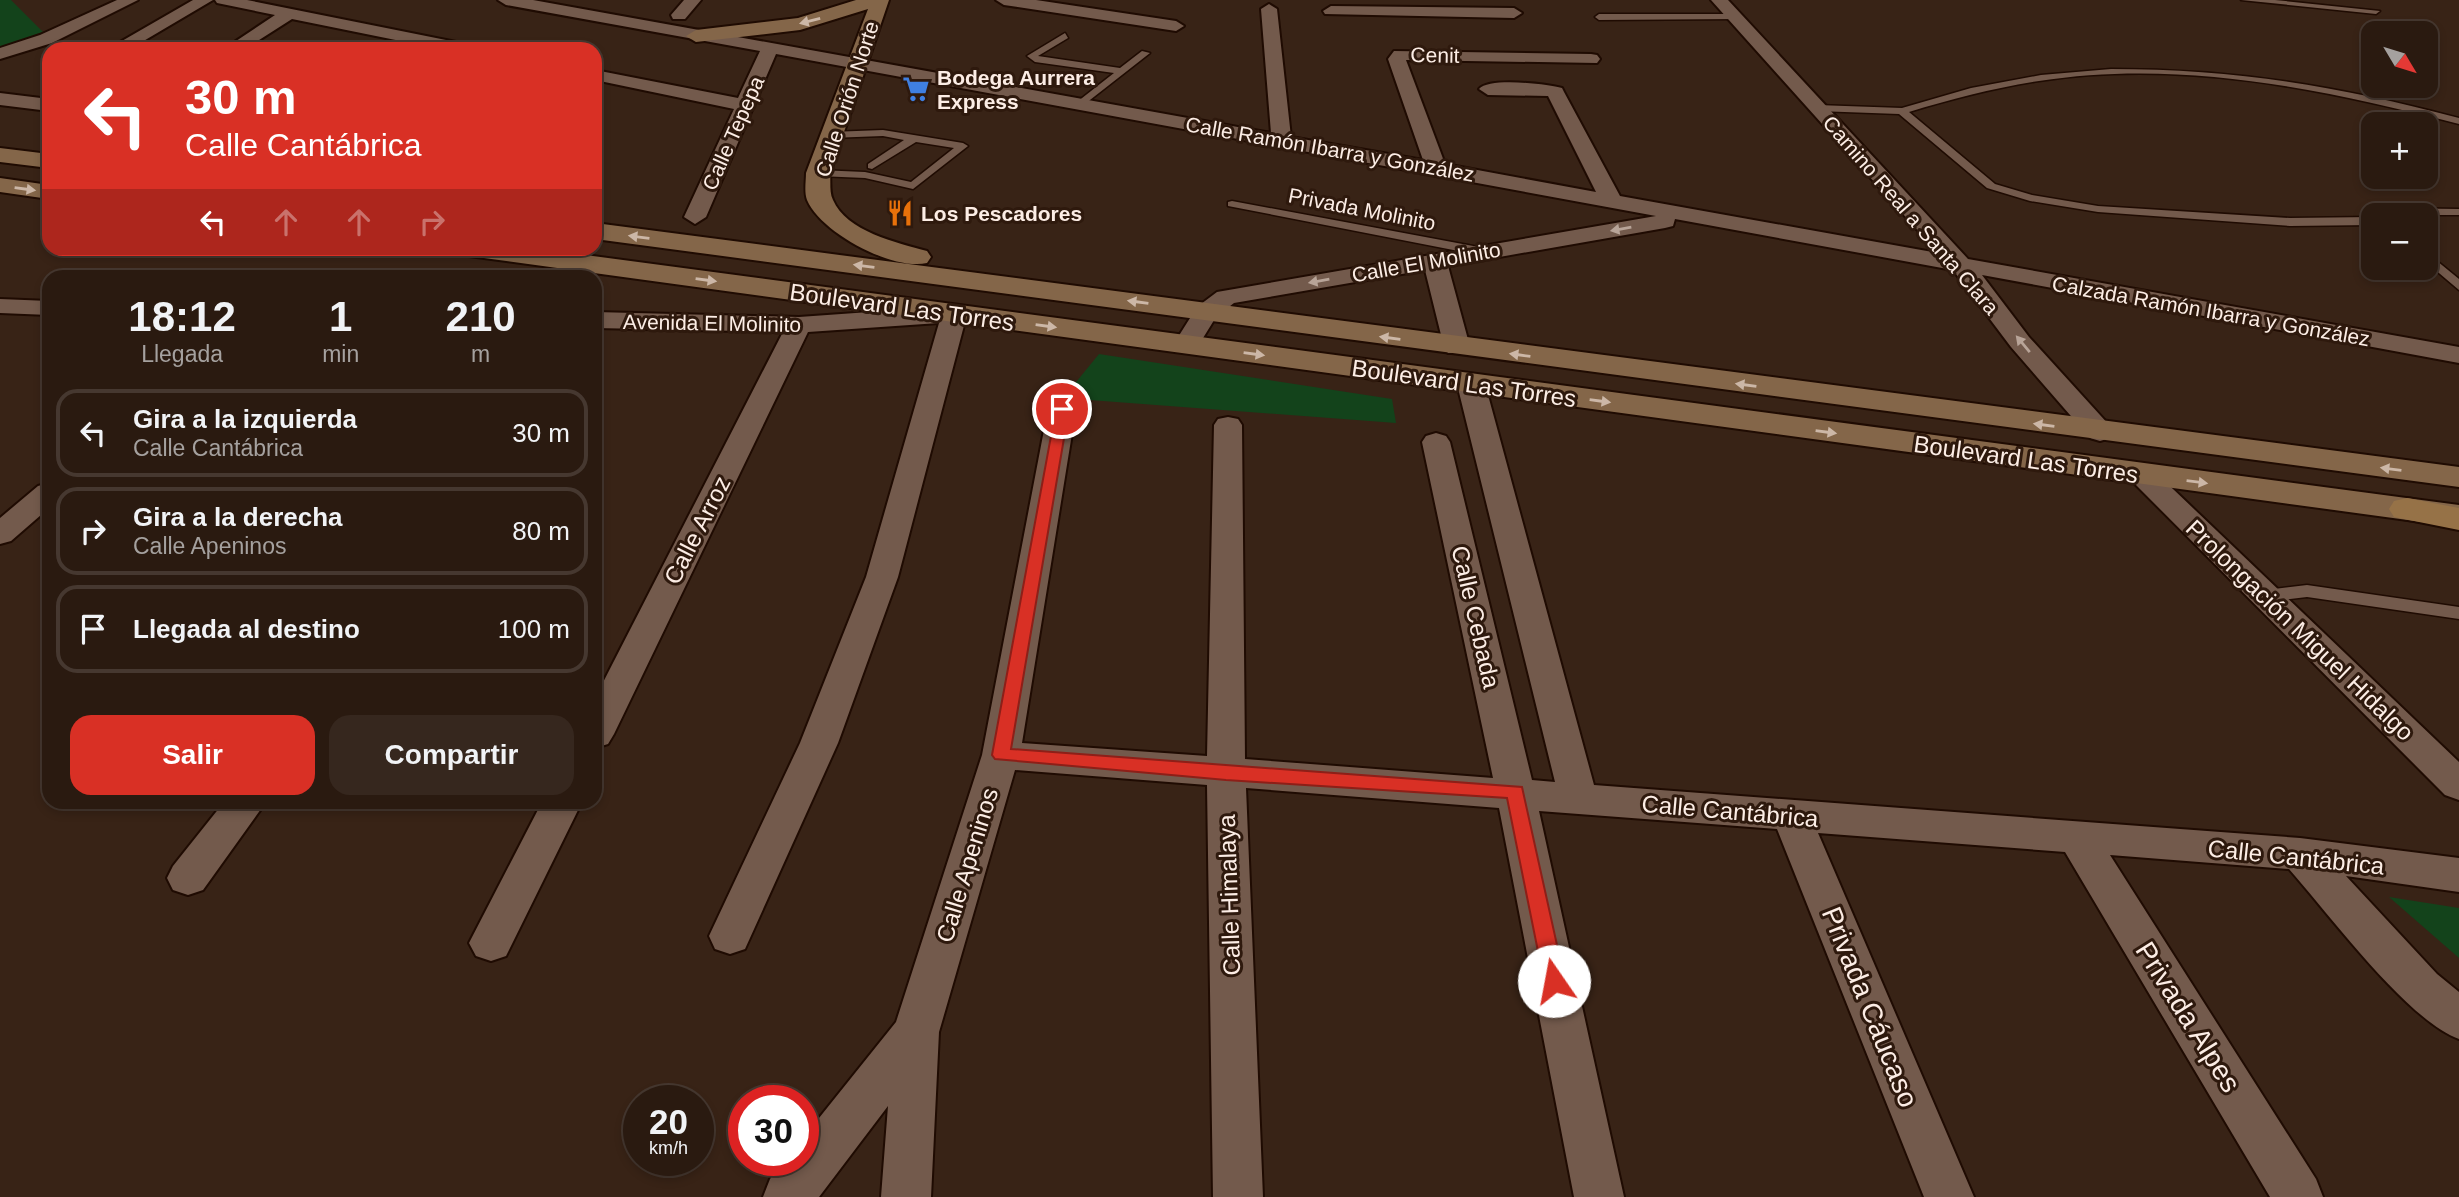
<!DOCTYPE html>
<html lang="es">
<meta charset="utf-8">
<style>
body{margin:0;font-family:Arial,sans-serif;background:#36271e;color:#f1f3f6;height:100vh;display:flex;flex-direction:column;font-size:26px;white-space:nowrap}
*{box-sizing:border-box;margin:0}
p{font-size:23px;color:#a5a19f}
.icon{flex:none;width:38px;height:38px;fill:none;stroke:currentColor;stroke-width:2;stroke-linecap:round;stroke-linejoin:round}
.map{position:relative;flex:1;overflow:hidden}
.sheet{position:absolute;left:42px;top:270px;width:560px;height:539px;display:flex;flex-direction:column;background:#2a1a10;border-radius:21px;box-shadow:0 4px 10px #0003,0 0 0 2px #463830}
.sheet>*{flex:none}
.hud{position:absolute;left:42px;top:42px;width:560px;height:214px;border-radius:21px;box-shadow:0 4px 10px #0003,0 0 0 2px #463830;background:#d93025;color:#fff;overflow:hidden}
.needle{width:46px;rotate:128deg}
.tools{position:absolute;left:2361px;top:21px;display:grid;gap:14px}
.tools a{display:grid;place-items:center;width:77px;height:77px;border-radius:14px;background:#2a1a10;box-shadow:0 4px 10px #0003,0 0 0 2px #463830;font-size:35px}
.speed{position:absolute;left:623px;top:1085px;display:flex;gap:14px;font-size:35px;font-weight:700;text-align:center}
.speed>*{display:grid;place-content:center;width:91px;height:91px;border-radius:50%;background:#2a1a10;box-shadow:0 4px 10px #0003,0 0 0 2px #463830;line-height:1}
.speed small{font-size:18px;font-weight:400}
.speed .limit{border:10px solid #d22;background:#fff;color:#111}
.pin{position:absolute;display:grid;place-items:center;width:60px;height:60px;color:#fff;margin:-30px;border:4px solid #fff;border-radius:50%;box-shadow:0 2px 7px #0007}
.me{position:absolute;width:77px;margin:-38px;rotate:348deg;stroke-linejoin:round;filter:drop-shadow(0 0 5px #0008)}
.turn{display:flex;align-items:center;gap:24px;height:147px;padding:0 28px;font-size:32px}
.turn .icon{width:91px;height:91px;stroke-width:2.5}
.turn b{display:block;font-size:49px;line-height:60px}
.lanes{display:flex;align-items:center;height:66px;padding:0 28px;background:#0003;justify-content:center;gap:35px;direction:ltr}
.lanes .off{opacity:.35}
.eta{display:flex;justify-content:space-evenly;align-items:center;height:119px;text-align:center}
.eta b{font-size:42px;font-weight:800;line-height:49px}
.primary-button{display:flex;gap:14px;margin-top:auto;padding:14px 28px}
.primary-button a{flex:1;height:80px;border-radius:21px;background:#d93025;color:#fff;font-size:28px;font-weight:800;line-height:80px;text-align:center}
.primary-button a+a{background:#36271e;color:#f1f3f6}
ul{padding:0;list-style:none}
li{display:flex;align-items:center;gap:21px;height:88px;margin:0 14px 10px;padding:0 14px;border:4px solid #463830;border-radius:21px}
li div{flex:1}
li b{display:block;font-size:26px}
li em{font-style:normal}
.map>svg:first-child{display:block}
.green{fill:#13431b}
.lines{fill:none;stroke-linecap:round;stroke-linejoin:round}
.lane-casing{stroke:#1f0b02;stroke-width:3}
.street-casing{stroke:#1f0b02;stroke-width:4}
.secondary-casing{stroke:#1f0b02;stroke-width:4}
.primary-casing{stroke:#1f0b02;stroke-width:4}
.lane{fill:#735a4c;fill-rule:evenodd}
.street{fill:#735a4c;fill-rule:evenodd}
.secondary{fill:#846649;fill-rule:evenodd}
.primary{fill:#967247;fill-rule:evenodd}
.oneway{fill:#ccb7a7}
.oneway2{fill:#b8a498}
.route{fill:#d93025;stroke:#8d1f18;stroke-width:2}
.labels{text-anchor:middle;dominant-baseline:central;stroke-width:6;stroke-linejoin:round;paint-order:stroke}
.far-street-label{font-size:21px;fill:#fcede5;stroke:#2e190d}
.far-poi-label{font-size:21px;font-weight:bold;fill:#fcede5;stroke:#2e190d;text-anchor:start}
.street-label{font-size:24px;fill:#fcede5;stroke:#2e190d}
.near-street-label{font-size:28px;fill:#fcede5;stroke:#2e190d}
</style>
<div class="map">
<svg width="2459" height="1197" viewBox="0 0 2459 1197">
<rect width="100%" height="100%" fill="#382316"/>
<path class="green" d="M0 0H11L43 32 0 47Z
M1099 354 1392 399 1396 423 1063 398Z
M2389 897 2459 908V958Z"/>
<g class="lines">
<g class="lane-casing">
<path id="lane" d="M2241 0H2275L2380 11 2376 14Z
M1734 14 1737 19 1599 20 1595 17 1599 14Z
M1065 33 1068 38 1038 56 1120 68 1142 51 1150 53 1081 107 1077 106V102L1114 73 1035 62 1027 56Z
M2111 69C2236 69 2338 86 2459 118V124C2322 89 2181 59 2039 81 1994 88 1952 99 1909 112L1995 184 2032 195 2098 206 2290 218 2373 217V225L2290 226 2098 212 2030 201 1987 188 1899 114 1817 111 1812 108 1817 105 1902 108 1971 88 2041 75Z
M883 130 963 143 968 146 913 189 865 178 818 176 812 173 818 170 865 172 911 182 954 148 916 142 872 169 868 168V164L904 140 883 136 830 138 825 135 830 132Z
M1232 201 1484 248 1490 252 1484 256 1228 206V202Z
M2386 208 2459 209V215H2381L2380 211Z
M2426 252 2459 279V290L2426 262Z
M2307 585 2459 607V619L2307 597 2266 602 2257 596 2266 590Z"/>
</g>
<g class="street-casing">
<path id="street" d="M117 0H138L52 43 0 59V48L40 35Z
M193 0H213L130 49H108Z
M215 0H247L466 44 475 49H440L292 19 245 49H224L275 15 217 3Z
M498 0H533L1271 133 1261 9 1269 4 1277 9 1291 137 1423 160 1388 59 1394 51 1591 54 1597 55 1600 59 1597 63 1406 60 1445 164 1596 192 1548 96 1488 95 1479 89C1489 77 1546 84 1562 88L1564 92 1620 196 1938 253 1711 0H1728L1968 259 2459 347V363L1982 275 2029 337 2110 426 2114 432 2110 438 2100 441 2090 438 2011 347 1953 270 1675 219 1673 226 1665 228 1448 266 1470 347 1466 353H1448L1444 347 1425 270 1234 303 1216 317 1195 351H1177L1173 345 1197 307 1217 292 1656 216 776 54 706 217 695 224 684 217 734 109 595 80V70L738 98 760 51 506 5Z
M684 0H701L685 19H673L671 15Z
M996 0H1036L1176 21 1184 26 1176 31 1004 5Z
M1331 6 1514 8 1522 13 1514 18 1325 14 1323 11Z
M0 93 49 99V111L0 105Z
M0 299 49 301V315L0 313Z
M954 306 963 309 967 314 898 577 838 743 745 949 730 954 715 949 709 936 800 743 866 577 939 323 808 332 614 734 608 744 595 748V698L783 332 595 328V312L799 317Z
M1471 376 1481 378 1485 384 1594 785 2300 838 2459 858V892L2346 876 2437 974 2459 992V1039C2407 1020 2329 914 2289 869L2110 855 2316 1179 2323 1197H2270L2065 852 1818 833 1974 1197H1924L1777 829 1539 811 1624 1197H1574L1499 808 1246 788 1263 1197H1213L1207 785 1015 770 939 1032 931 1197H881L888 1106 819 1197H763L770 1179 785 1160H803V1138L896 1022 982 755 1048 409 1052 403H1072L1076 409 1022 743 1207 756 1214 425 1218 419 1228 417 1238 419 1242 425 1245 759 1493 778 1422 442 1426 436 1436 433 1446 436 1450 442 1532 780 1555 782 1457 384 1461 378Z
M2141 465 2151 468 2459 762V800L2445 795 2131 480 2126 474 2131 468Z
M49 483V508L11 541 0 544V518L38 486Z
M224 802H266L203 890 188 895 173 890 167 878 173 866Z
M542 802H582L506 956 491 961 476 956 469 943Z"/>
</g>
<g class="secondary-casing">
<path id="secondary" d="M856 0H889L830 173C831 182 829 192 833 200 846 231 897 243 927 251L931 257 927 263C893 271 821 233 807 200 804 192 806 181 806 173L868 9 800 30 696 42 686 36 696 30 798 18Z
M0 148 49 154V168L0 162Z
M0 178 49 185V199L0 192Z
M595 223 2459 467V487L595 239Z
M456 248H533L2459 505V527L469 256 460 254Z"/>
</g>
<g class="primary-casing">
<path id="primary" d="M2407 498 2459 508V530L2394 517 2389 509 2394 501Z"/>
</g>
<use href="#lane" class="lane"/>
<use href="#street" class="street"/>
<use href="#secondary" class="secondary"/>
<use href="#primary" class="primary"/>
</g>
<defs><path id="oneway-solid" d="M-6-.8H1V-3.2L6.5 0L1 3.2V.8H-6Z" transform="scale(1.75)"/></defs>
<g class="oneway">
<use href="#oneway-solid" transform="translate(810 21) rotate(166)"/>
<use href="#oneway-solid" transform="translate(25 189) rotate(8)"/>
<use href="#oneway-solid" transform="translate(639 237) rotate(-173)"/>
<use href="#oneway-solid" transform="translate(864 266) rotate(-173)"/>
<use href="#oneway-solid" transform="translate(706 280) rotate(8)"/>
<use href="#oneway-solid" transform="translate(1138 302) rotate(-172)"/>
<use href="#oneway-solid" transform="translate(1046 326) rotate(8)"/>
<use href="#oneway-solid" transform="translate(1390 338) rotate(-172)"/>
<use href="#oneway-solid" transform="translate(1254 354) rotate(8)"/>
<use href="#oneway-solid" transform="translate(1520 355) rotate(-172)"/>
<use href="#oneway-solid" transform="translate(1746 385) rotate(-172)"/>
<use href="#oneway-solid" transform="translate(1600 401) rotate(8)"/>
<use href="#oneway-solid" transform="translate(2044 425) rotate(-172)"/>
<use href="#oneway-solid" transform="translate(1826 432) rotate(8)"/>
<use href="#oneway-solid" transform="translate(2391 469) rotate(-173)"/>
<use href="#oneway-solid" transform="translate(2197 482) rotate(7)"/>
</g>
<g class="oneway2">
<use href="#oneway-solid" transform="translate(1621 229) rotate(170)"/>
<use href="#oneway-solid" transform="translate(1319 281) rotate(170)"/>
<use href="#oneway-solid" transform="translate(2023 344) rotate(-130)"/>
</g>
<path class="route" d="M1062 405 1069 409 1011 749 1522 787 1565 981 1562 987 1554 990 1547 987 1544 981 1507 798 1226 780 995 759 992 755 1056 409Z"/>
<defs>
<g id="supermarket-bare" transform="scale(2.1)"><path d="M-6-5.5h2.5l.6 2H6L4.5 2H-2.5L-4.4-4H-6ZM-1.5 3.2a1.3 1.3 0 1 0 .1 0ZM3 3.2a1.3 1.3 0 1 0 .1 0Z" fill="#3f7fe0" stroke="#2e190d" stroke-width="2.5" paint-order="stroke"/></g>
<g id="restaurant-bare" transform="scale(2.1)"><path d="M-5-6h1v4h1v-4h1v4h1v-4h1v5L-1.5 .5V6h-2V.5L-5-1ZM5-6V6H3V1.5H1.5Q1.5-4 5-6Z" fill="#e8710a" stroke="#2e190d" stroke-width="2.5" paint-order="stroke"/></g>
</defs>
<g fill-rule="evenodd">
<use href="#supermarket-bare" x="916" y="89"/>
<use href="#restaurant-bare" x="900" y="213"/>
</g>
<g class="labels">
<g class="far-street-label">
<text transform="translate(1435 55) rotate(1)">Cenit</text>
<text transform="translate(847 99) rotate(-72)">Calle Orión Norte</text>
<text transform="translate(733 133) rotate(-66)">Calle Tepepa</text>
<text transform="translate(1330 149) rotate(10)">Calle Ramón Ibarra y González</text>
<text transform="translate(1362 209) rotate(11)">Privada Molinito</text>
<text transform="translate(1911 215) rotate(49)">Camino Real a Santa Clara</text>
<text transform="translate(1426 262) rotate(-10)">Calle El Molinito</text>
<text transform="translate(2211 311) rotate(10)">Calzada Ramón Ibarra y González</text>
<text transform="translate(712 323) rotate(1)">Avenida El Molinito</text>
</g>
<g class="far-poi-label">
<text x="937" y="77">Bodega Aurrera<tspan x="937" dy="24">Express</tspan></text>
<text x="921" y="213">Los Pescadores</text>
</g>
<g class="street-label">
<text transform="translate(902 307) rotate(8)">Boulevard Las Torres</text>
<text transform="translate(1464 383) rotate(8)">Boulevard Las Torres</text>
<text transform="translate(2026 459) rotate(8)">Boulevard Las Torres</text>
<text transform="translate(697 530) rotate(-63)">Calle Arroz</text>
<text transform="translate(1476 617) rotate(77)">Calle Cebada</text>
<text transform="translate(2300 630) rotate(44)">Prolongación Miguel Hidalgo</text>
<text transform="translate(1730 811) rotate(5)">Calle Cantábrica</text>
<text transform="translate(2296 857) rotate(6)">Calle Cantábrica</text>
<text transform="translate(967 865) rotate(-73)">Calle Apeninos</text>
<text transform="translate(1229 895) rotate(-92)">Calle Himalaya</text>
</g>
<g class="near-street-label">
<text transform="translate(1870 1007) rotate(68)">Privada Cáucaso</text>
<text transform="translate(2188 1017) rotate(58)">Privada Alpes</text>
</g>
</g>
</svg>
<div class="tools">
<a><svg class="needle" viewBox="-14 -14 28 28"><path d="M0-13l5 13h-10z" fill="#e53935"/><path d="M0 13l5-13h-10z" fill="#a5a19f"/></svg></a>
<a>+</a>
<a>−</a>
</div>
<div class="speed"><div>20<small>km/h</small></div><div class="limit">30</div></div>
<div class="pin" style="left:1062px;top:409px;background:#d93025"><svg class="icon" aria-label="arrive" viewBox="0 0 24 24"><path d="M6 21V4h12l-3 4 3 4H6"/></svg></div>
<svg class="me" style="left:1554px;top:981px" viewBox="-20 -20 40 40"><circle r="19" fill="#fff"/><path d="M0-13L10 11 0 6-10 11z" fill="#d93025"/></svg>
<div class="hud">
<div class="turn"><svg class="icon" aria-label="left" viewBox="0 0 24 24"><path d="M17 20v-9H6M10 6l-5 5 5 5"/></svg><div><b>30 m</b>Calle Cantábrica</div></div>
<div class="lanes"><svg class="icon" aria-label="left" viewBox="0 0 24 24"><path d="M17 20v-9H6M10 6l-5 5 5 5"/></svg><svg class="icon off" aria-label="ahead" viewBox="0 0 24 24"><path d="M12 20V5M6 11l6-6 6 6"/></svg><svg class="icon off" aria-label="ahead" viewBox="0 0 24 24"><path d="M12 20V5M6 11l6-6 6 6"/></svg><svg class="icon off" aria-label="right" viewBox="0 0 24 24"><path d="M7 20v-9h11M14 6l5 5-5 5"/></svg></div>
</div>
<section class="sheet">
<div class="eta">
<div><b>18:12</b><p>Llegada</p></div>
<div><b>1</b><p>min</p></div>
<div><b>210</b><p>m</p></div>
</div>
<ul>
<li><svg class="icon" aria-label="left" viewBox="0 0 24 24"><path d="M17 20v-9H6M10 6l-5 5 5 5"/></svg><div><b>Gira a la izquierda</b><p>Calle Cantábrica</p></div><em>30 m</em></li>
<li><svg class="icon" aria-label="right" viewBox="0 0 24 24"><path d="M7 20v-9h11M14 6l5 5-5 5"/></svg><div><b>Gira a la derecha</b><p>Calle Apeninos</p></div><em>80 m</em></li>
<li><svg class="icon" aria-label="arrive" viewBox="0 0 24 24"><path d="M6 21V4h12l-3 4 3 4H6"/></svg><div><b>Llegada al destino</b></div><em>100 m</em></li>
</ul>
<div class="primary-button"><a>Salir</a><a>Compartir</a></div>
</section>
</div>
